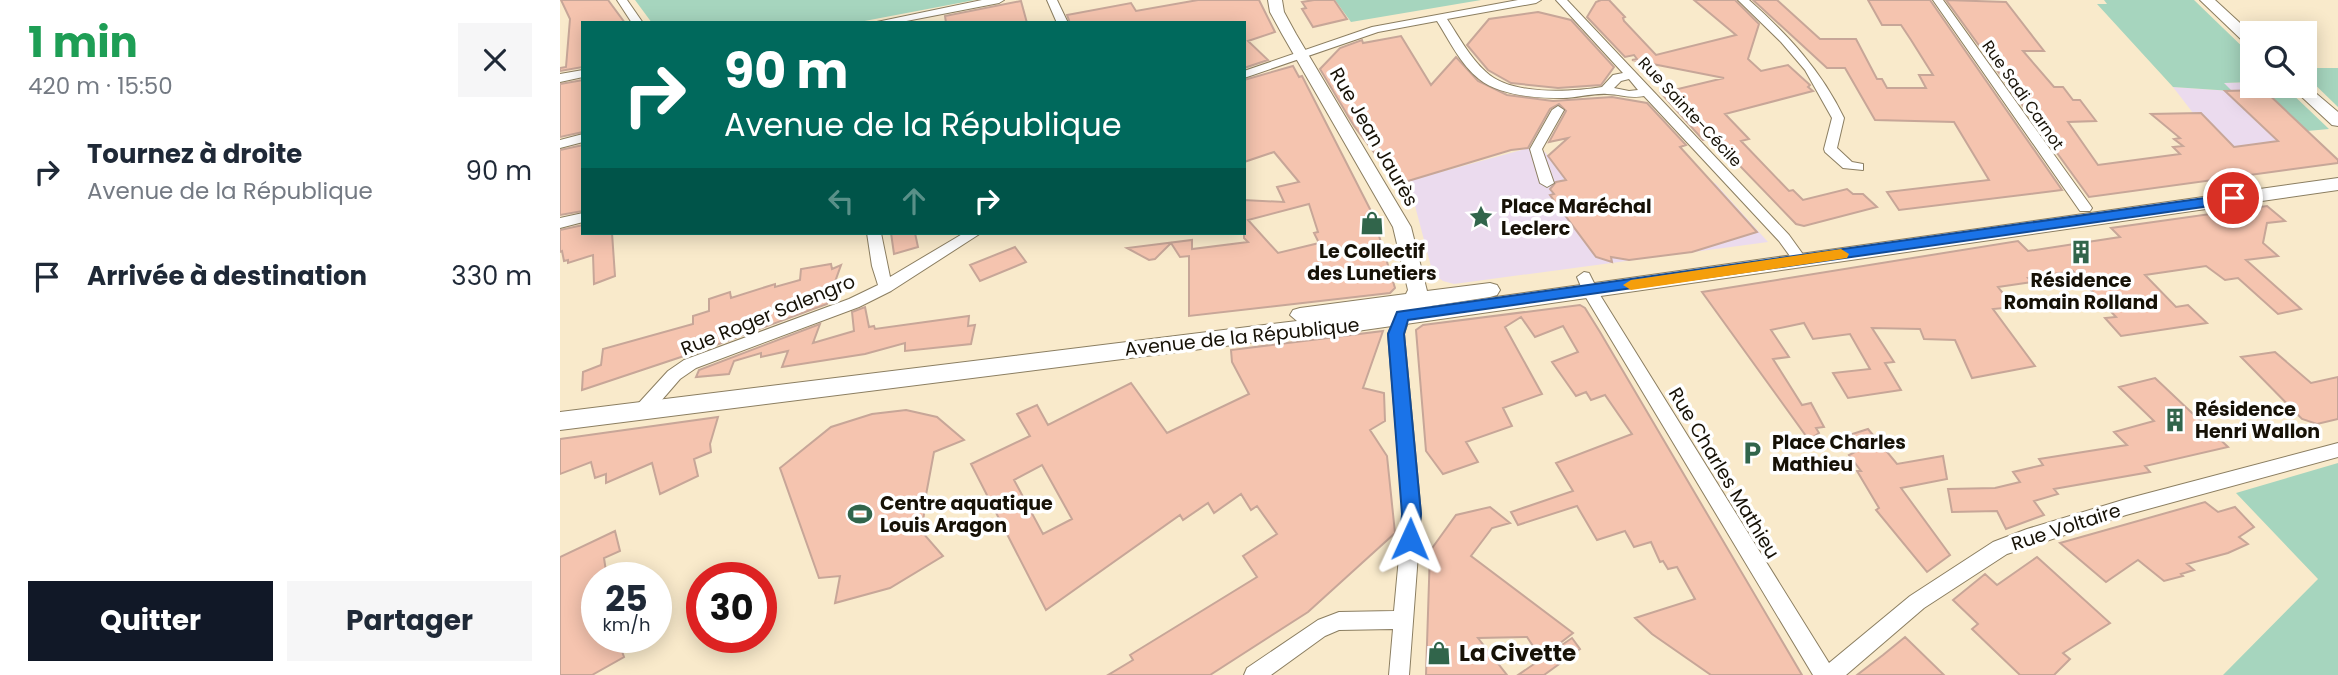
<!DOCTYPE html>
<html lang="fr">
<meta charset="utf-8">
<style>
body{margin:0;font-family:Poppins,sans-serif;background:#f6f6f7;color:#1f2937;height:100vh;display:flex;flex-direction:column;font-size:26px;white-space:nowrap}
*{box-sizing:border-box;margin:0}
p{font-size:23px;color:#747a83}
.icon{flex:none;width:38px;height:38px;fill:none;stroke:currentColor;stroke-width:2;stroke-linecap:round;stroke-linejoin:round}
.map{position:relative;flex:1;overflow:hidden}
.panel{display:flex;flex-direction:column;background:#fff;width:560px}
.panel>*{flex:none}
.guide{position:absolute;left:21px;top:21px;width:665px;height:214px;border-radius:0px;box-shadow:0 4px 18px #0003;background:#00695c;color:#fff;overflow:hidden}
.fabs{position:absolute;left:1680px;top:21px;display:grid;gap:14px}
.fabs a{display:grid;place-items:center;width:77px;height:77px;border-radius:0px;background:#fff;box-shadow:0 4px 18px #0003;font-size:35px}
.speed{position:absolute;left:21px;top:562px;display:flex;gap:14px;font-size:35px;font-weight:700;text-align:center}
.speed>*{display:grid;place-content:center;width:91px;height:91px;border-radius:50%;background:#fff;box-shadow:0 4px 18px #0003;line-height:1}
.speed small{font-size:18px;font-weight:400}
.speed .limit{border:10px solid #d22;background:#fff;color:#111}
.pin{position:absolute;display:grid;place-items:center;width:60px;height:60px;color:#fff;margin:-30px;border:4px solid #fff;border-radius:50%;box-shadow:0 2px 7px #0007}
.me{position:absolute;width:77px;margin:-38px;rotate:1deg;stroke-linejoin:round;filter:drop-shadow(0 0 5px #0008)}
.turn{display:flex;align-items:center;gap:24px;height:147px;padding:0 28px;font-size:32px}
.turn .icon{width:91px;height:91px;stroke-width:2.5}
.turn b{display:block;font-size:49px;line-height:60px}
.lanes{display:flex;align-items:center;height:66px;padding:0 28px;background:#0003;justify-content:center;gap:35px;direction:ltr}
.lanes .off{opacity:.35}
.round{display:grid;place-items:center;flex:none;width:74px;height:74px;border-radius:0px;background:#f6f6f7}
.head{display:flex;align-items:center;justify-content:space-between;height:119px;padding:0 28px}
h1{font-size:42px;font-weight:700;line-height:52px;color:#1e9e55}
.button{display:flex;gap:14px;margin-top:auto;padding:14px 28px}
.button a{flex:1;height:80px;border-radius:0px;background:#111827;color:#fff;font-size:28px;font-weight:700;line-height:80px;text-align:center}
.button a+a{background:#f6f6f7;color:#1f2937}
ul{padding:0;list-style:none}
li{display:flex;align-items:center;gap:21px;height:105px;padding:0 28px}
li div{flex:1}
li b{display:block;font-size:26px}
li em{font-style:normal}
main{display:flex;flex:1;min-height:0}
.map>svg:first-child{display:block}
.commercial{fill:#ebdbee}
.green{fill:#a6d5be}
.building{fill:#f5c4af;stroke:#c7a698;stroke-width:2;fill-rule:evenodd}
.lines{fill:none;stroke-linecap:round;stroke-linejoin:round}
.street-casing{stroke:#8b7e61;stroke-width:2}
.secondary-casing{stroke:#8b7e61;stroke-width:2}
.street{fill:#fff;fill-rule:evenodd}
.secondary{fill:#fff;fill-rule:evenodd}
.route{fill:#1a73e8;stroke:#114b97;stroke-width:2}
.slow{fill:#f59e0b}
.labels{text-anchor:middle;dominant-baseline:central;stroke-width:7;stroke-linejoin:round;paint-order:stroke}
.far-street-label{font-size:16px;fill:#161106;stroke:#fff}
.street-label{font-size:19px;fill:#161106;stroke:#fff}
.poi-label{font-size:19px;font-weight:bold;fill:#161106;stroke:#fff;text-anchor:start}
.near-poi-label{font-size:23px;font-weight:bold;fill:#161106;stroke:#fff;text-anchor:start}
</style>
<main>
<section class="panel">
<div class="head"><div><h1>1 min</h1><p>420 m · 15:50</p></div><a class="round"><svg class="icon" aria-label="close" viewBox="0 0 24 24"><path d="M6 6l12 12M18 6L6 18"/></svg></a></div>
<ul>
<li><svg class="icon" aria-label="right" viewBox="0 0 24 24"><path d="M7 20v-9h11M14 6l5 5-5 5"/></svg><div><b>Tournez à droite</b><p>Avenue de la République</p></div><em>90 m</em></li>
<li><svg class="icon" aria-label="arrive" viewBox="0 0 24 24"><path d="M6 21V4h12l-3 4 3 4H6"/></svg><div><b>Arrivée à destination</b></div><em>330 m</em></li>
</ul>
<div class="button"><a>Quitter</a><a>Partager</a></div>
</section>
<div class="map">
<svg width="1778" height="675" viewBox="0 0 1778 675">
<rect width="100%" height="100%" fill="#f9eacb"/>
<path class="commercial" d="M1692 82V86H1699L1778 160V163L1680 177 1635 139 1591 114 1633 113 1613 87 1671 91 1664 83Z
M969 148 985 152 1006 179 993 183 1000 193 1089 201 1155 183 1208 242 894 284 883 281 873 274 854 202 837 184Z"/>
<path class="green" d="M75 0H415L294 23H92Z
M775 0H921L791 22Z
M1544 0H1634L1692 56V82L1664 83 1672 91 1613 87 1537 4H1547Z
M1745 68H1778V107L1745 75Z
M1699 86H1724L1769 129 1747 131Z
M1778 463V675H1663L1758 579 1676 493Z"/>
<path class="building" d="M1 0H48L65 23H23V67L0 71V68L6 67 10 19Z
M638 0H699L715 32 688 41 708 60 684 68V23H510L507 15 571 3 576 11Z
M754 0H774L787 19 753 27 742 9 746 8 742 2Z
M1041 0H1049L1065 17 1063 18 1064 21 1096 55 1176 35 1134 0H1175L1199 24 1188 59 1201 71 1228 65 1250 85 1248 87 1253 91 1165 114 1189 139 1181 141 1229 191 1233 190 1243 200 1287 189 1293 194H1303L1317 207 1244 226 1236 224 1153 138 1143 140 1101 93 1164 78 1072 60 1077 59 1074 55 1065 57 1027 17 1036 2Z
M1193 0H1217L1260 39H1296L1317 79H1322L1327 88H1366L1359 75H1373L1351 40 1341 25H1322L1308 0H1370L1502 190 1339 210 1327 192 1429 180 1394 122 1315 120 1285 68H1267Z
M1386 0 1446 2 1484 51H1463L1494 87H1503L1513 100H1520L1536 121 1508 122 1538 165 1620 154 1613 147 1623 146 1614 139 1620 138 1591 114 1641 113 1674 147 1718 141 1665 91 1704 90 1778 160V163L1529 197Z
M461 1 467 23H386L385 16Z
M978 12 1011 20 1054 67 1041 85 998 88 951 83 928 70 907 45 929 19Z
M841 36 871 85 896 57 918 81 947 95 993 101 1052 97 1087 103 1126 145 1120 147 1197 232 1132 252 1069 260 1051 257 1052 262 1036 257 990 195 994 194 990 189 996 182 1006 180 988 156 1008 138 989 142 1006 111 999 104 990 109 968 148 951 150 838 184 794 126 760 69 780 48 802 40 803 43Z
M733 66 739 77 742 76 812 213 835 288 830 293 629 316V256L620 257 611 243 595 259 589 260 567 248 632 240V249L688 242 684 238V200L724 202 717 187 739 182 714 152 684 162V80ZM749 204 758 232 754 233 759 243 718 253 688 220Z
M23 80V132L0 137V84Z
M23 145V211L0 215V150Z
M1707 206 1725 221 1707 223 1703 243 1718 256 1686 260 1741 309 1718 314 1678 278 1665 280 1646 266 1585 275 1616 307 1628 305 1647 323 1561 336 1545 318 1556 317 1513 271 1468 278 1472 282 1438 287 1454 307 1433 309 1475 366 1412 378 1395 340 1364 339 1360 329 1312 328 1334 362 1325 363 1341 390 1288 398 1273 373 1310 369 1290 334 1253 339 1244 323 1211 330 1229 357 1213 359 1242 405 1251 403 1264 427 1256 428 1259 433 1249 440 1142 292 1458 241 1468 251 1560 237 1551 228Z
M23 225V233H52L55 276 34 284 33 255 8 263V260L4 261 2 251 0 252V230Z
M331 233H355L358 247 334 254Z
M455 247 466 262 420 281 410 265Z
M271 264 272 269 281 265 267 304 148 348 22 390 23 372 41 365 43 349 133 324V316L149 311V299L170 292 171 298 215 284V287L240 280 241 269Z
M1020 305 1025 308 1040 332 1242 675H1151L1092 634 1075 618 1135 599 1117 567 1108 569 1103 561 1100 562 1091 542 1074 547 1065 531 1037 540 1017 506 958 525 951 512 1013 491 996 463 1072 434 1045 395 1031 400 1026 392 1016 396 992 362 1018 352 1003 326 975 337 961 317 945 327 982 394 943 408 952 426 906 442 918 462 883 474 866 451 856 330 863 325Z
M305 307 309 327 314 326 315 329 409 316 408 326 415 325 411 344 345 351V343L305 354 222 367 228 351 201 357V353L174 361 169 374 136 377 139 370 260 324 253 343 294 331 292 312Z
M823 331 803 388 824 393 825 421 810 430 827 456 835 533 748 612 650 675H548L573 660 570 655 697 577 683 556 717 534 697 506 691 510 681 494 654 513 648 503 623 520 620 515 486 610 411 464 470 436 457 414 477 405 488 425 571 383 607 433 689 394 672 362 671 350ZM482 465 512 519 483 534 454 480Z
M1715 352 1751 383 1778 377V419L1757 424 1742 419 1681 357Z
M1595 378 1668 447 1585 466 1590 472 1494 489 1498 494 1474 501 1484 515 1446 529 1437 511 1392 512 1388 489 1435 488 1460 482 1453 472 1483 465 1479 459 1567 445 1554 432 1594 421 1559 387Z
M346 410 377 417 404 440 374 452 366 495 362 532 383 556 330 588 275 603 280 576 259 578 220 468 271 427 312 414Z
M158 417 150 444 151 452 134 459 138 476 100 494 92 463 46 483V474L35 478 31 462 0 474V439Z
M1308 429 1337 464 1383 456 1387 479 1341 488 1390 555 1367 572 1316 510 1319 508 1297 471H1301L1289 455 1295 452 1283 437Z
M1645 502 1658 512 1675 507 1694 527 1679 537 1688 544 1668 553 1627 564 1634 570 1621 574 1623 576 1604 581 1578 560 1546 582 1500 543Z
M930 507 950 523 932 528 911 556 1013 633 981 658 967 637 918 638 947 675H866L870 551 896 515Z
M55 531 60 551 44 558 47 578H37V588L31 591 37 618V637H57L64 657 32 675H0V557Z
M1477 557 1550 623 1503 653 1510 659 1494 675H1460L1412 629 1418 624 1393 600 1425 574 1437 585Z
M1345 637 1384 675H1297L1323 655Z
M1012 638 1020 649 984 675H958Z"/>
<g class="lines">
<g class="street-casing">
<path id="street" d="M57 0H67L83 23H72Z
M422 0H444L439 3 336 23H312Z
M487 0H497L508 23H497Z
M958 0H981L976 3 887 19C899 37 910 58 926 72 951 96 1011 92 1042 87L1053 75 1063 73 996 0H1007L1229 235 1247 260 1245 263H1235L1219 241 1084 96C1068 99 1061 94 1047 94 1033 93 1017 98 1003 98 977 98 940 96 919 79 901 65 889 40 877 21L818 32 684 78V71L812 27ZM1069 79 1078 90 1069 91 1054 88 1061 81Z
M1178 0H1189C1228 35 1261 70 1284 118L1277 148 1292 162 1303 164V170L1283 168 1265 152 1264 149 1272 118 1245 70 1221 42Z
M1373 0H1383L1530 205 1532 208 1530 211H1520Z
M23 70V77L0 82V74Z
M998 106 1004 110 982 149 994 183 987 187 980 183 970 149 992 110Z
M23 134V142L0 148V140Z
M23 213V222L0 228V218Z
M307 233H321L330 277 404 233H421L331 291 299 307 136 368 120 379 88 416H76L74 411 76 406 108 371 124 360 289 299 318 285 312 266Z
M1024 272 1029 273 1040 295 1269 663 1350 596 1433 542 1467 529 1566 499 1778 443V457L1566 515 1447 554 1364 608 1286 675H1253L1025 296 1017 277Z
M842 310 850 316 844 334 861 514 849 675H829L833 629 779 630 765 636 711 675H684L687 668 758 620 779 612 834 611 843 514 828 334 837 312Z"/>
</g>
<g class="secondary-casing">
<path id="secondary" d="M708 0H722L724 12 736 34 851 227 867 291 930 283 937 285 940 290 937 295 930 297 858 308 1778 178V190L797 331 736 337 0 430V412L737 321 730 315 733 310 740 308 846 294 848 290 833 227 722 34 710 12Z
M1640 0H1655L1692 34V46L1687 45Z
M1745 84 1778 112V126L1772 125 1730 86H1745Z"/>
</g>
<use href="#street" class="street"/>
<use href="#secondary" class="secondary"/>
</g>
<path class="route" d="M1673 194 1680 198 1678 202 848 320 844 334 861 514 857 545 850 547 843 545 840 539 842 514 828 334 837 312Z"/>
<path class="slow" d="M1281 249 1289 254 1287 258 1071 290 1063 285 1071 280Z"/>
<defs>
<g id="sight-bare" transform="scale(1.89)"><path d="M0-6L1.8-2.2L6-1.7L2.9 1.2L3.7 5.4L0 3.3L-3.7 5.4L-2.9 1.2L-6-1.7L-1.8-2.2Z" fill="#31654b" stroke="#fff" stroke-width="2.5" paint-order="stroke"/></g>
<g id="shop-bare" transform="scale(1.89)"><path d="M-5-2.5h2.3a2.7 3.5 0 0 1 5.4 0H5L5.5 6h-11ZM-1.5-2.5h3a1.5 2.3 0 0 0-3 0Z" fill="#31654b" stroke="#fff" stroke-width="2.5" paint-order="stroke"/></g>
<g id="building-bare" transform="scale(1.89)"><path d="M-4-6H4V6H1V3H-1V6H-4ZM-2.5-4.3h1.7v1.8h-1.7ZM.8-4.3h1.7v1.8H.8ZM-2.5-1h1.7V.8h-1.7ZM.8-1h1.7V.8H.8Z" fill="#31654b" stroke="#fff" stroke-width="2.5" paint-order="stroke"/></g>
<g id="parking-bare" transform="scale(1.89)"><path d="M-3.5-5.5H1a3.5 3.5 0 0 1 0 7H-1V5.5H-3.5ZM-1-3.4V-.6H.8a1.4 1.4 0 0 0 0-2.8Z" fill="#31654b" stroke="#fff" stroke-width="2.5" paint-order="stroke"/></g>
<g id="stadium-bare" transform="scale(1.89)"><path d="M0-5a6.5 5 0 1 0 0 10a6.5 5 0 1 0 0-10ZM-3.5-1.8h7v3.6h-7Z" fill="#31654b" stroke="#fff" stroke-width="2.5" paint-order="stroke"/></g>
</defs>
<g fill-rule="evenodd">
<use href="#sight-bare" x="921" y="217"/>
<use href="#shop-bare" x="812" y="223"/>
<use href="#building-bare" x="1521" y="252"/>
<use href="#building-bare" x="1615" y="420"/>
<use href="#parking-bare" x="1192" y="453"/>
<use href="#stadium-bare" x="300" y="514"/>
<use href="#shop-bare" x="879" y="653"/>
</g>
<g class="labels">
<g class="far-street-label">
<text transform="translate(1463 95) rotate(55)">Rue Sadi Carnot</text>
<text transform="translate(1130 112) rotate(47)">Rue Sainte-Cécile</text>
</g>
<g class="street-label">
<text transform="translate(814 137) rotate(60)">Rue Jean Jaurès</text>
<text transform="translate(208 315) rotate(-22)">Rue Roger Salengro</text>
<text transform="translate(682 337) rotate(-6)">Avenue de la République</text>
<text transform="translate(1164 473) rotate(59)">Rue Charles Mathieu</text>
<text transform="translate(1506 527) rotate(-18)">Rue Voltaire</text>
</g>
<g class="poi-label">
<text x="941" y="206">Place Maréchal<tspan x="941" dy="22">Leclerc</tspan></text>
<text x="812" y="251" text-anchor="middle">Le Collectif<tspan x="812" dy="22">des Lunetiers</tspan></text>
<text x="1521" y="280" text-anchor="middle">Résidence<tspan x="1521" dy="22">Romain Rolland</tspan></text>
<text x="1635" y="409">Résidence<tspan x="1635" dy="22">Henri Wallon</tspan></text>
<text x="1212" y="442">Place Charles<tspan x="1212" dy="22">Mathieu</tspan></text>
<text x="320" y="503">Centre aquatique<tspan x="320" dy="22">Louis Aragon</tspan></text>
</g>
<g class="near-poi-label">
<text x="899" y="653">La Civette</text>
</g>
</g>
</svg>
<div class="fabs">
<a><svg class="icon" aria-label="search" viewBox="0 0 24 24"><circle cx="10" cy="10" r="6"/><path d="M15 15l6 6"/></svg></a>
</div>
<div class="speed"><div>25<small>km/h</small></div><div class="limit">30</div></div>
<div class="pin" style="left:1673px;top:198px;background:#d93025"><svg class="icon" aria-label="arrive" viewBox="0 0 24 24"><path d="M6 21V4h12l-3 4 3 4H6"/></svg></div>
<svg class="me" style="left:850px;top:539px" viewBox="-20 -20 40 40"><path d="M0-17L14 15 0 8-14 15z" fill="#1a73e8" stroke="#fff" stroke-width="4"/></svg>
<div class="guide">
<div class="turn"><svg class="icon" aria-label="right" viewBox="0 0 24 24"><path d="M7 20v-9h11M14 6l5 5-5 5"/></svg><div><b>90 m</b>Avenue de la République</div></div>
<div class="lanes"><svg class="icon off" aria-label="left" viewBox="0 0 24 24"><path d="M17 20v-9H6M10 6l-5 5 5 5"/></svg><svg class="icon off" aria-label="ahead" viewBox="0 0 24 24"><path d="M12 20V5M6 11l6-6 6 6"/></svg><svg class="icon" aria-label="right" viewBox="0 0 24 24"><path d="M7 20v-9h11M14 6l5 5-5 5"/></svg></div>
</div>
</div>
</main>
